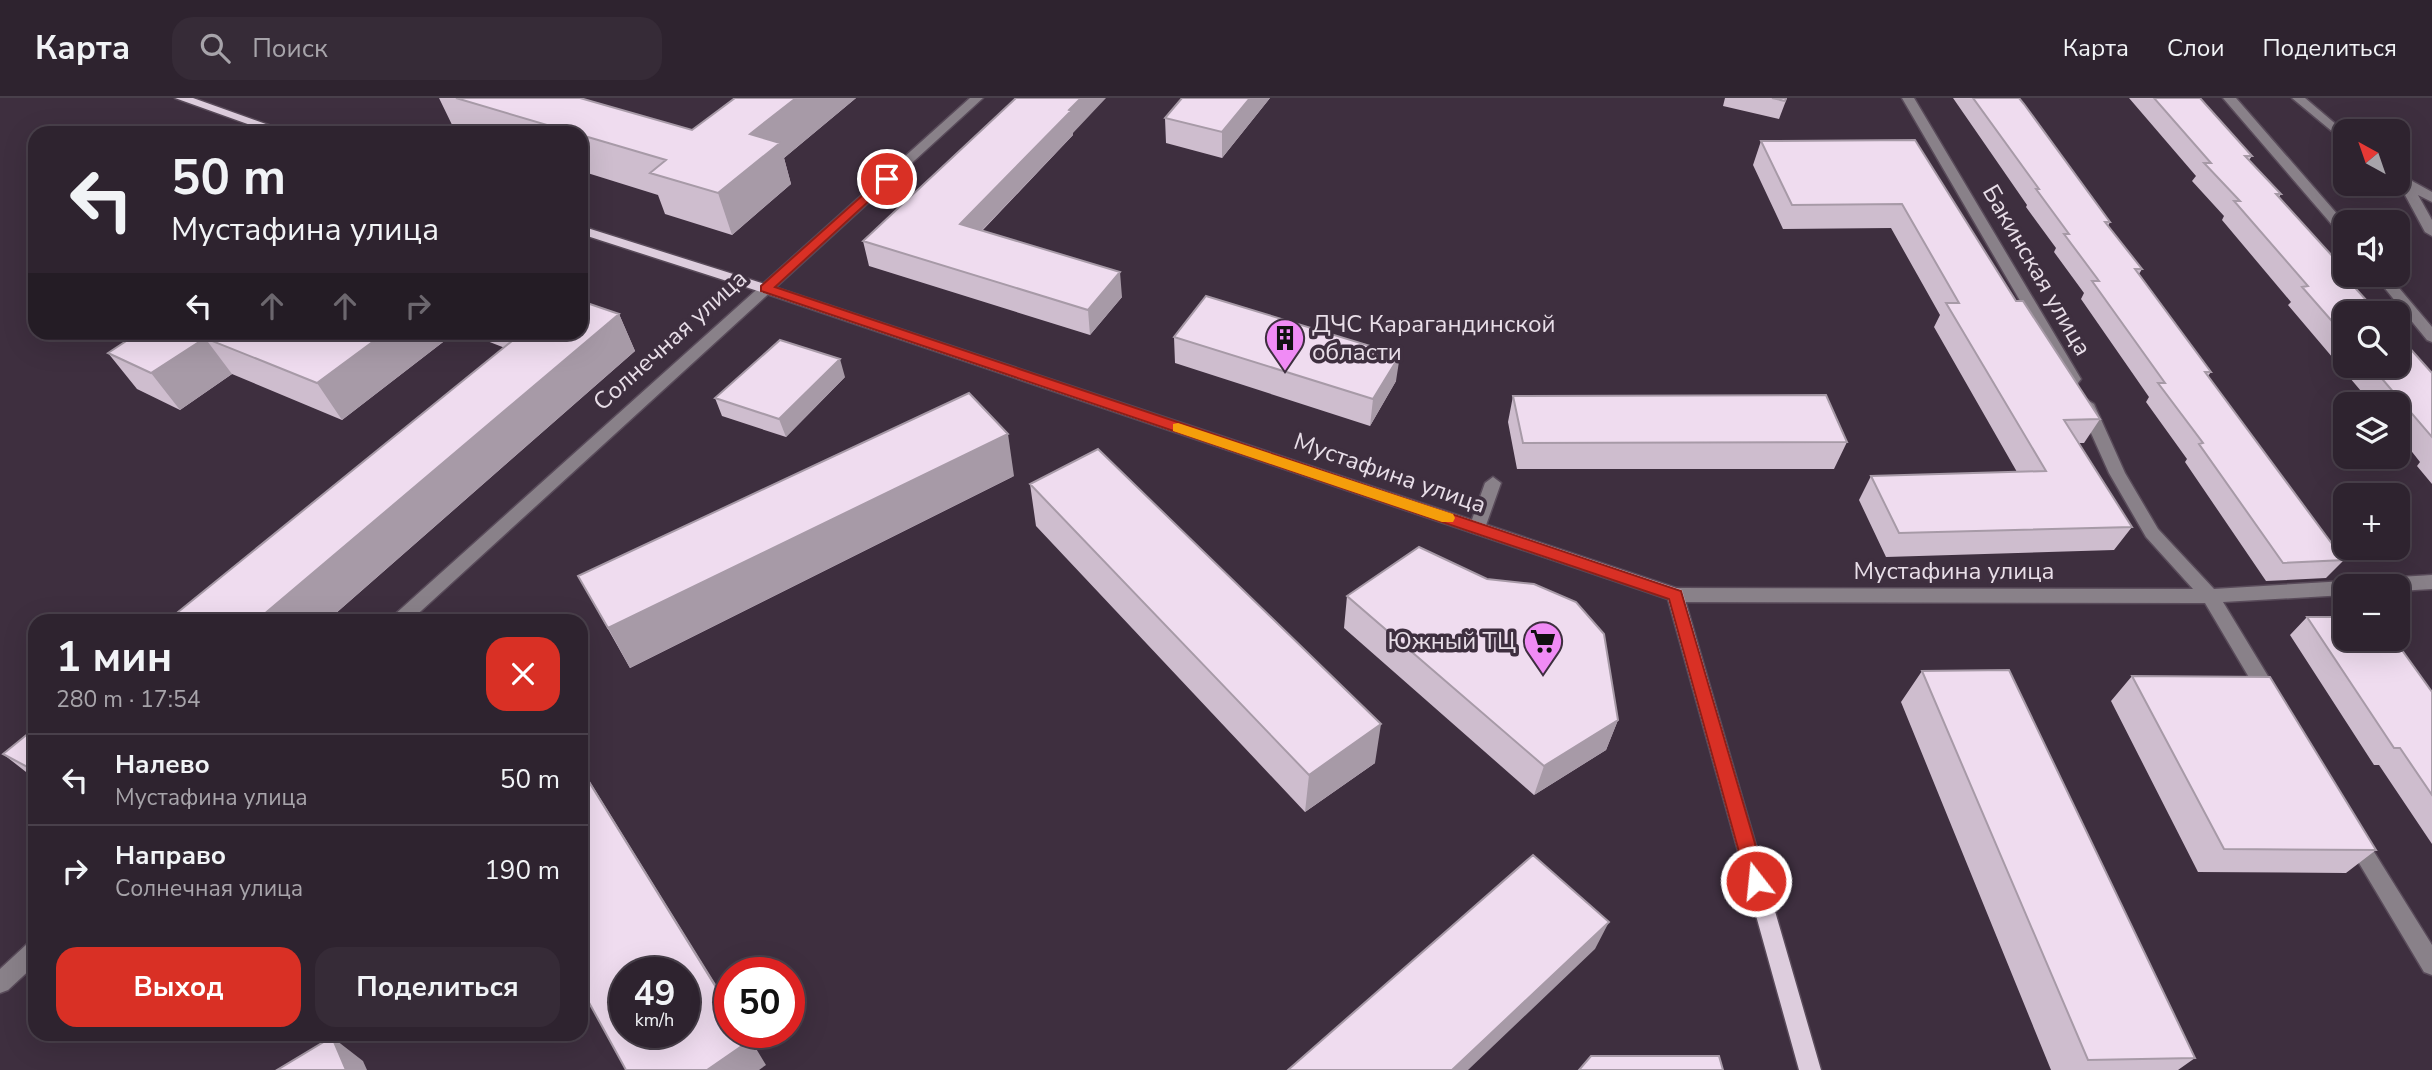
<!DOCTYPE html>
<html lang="ru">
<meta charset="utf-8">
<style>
body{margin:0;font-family:"Nunito Sans",sans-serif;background:#362b37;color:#f1f3f6;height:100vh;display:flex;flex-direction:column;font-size:26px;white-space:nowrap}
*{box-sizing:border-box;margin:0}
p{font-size:23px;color:#a7a4aa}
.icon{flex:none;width:38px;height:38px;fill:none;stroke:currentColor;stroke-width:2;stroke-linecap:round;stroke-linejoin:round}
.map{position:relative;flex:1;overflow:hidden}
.details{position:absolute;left:28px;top:516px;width:560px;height:427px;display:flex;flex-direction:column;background:#2e232f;border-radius:21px;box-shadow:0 7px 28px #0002,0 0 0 2px #49404b}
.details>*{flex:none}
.banner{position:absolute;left:28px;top:28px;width:560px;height:214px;border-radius:21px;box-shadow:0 7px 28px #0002,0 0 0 2px #49404b;background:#2e232f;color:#f1f3f6;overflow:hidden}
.needle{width:46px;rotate:320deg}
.controls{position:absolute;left:2333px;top:21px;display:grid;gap:14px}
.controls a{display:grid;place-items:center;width:77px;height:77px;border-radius:14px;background:#2e232f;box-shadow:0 7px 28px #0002,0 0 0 2px #49404b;font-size:35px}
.speed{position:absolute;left:609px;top:859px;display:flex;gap:14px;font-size:35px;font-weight:700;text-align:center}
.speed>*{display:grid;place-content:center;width:91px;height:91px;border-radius:50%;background:#2e232f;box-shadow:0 7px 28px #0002,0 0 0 2px #49404b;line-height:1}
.speed small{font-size:18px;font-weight:400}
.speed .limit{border:10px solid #d22;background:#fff;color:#111}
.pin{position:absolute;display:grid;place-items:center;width:60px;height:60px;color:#fff;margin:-30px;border:4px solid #fff;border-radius:50%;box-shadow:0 2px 7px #0007}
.me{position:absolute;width:77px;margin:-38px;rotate:344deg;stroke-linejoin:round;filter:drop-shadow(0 0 5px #0008)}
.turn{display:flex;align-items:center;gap:24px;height:147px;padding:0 28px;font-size:32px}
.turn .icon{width:91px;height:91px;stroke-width:2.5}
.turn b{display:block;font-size:49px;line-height:60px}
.lanes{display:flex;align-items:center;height:66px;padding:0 28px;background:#0003;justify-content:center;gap:35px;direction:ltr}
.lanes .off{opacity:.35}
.round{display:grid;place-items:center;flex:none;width:74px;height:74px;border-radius:21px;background:#362b37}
.overview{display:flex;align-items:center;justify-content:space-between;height:119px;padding:0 28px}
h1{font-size:42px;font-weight:700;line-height:52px}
.action{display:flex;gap:14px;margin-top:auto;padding:14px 28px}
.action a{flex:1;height:80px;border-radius:21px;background:#d93025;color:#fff;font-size:28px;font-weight:700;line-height:80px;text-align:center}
.action a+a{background:#362b37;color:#f1f3f6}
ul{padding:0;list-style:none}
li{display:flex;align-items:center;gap:21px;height:91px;padding:0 28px;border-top:2px solid #49404b}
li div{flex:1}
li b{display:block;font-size:26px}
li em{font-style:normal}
header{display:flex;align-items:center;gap:42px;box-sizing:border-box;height:98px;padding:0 35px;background:#2e232f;border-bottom:2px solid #49404b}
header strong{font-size:33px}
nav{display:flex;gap:38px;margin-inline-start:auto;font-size:24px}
.search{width:490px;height:63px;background:#362b37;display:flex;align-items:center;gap:18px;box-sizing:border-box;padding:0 24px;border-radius:21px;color:#a7a4aa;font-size:26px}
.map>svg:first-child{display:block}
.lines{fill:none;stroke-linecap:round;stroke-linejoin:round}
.minor-casing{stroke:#594b5a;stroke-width:3}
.major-casing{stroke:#594b5a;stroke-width:3}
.minor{fill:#898189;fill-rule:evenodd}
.major{fill:#ddcddd;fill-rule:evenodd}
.wall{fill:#cebdce}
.shaded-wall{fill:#a79aa7}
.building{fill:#efdcef;stroke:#a79aa7;stroke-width:2;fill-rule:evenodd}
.route{fill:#d93025;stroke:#8d1f18;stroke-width:2}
.slow{fill:#f59e0b}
.labels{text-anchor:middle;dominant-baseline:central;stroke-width:7;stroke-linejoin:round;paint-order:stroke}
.street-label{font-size:24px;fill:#e8dee8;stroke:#3e2f3f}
.poi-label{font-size:24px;fill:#e8dee8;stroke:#3e2f3f;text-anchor:start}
</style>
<header>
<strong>Карта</strong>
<div class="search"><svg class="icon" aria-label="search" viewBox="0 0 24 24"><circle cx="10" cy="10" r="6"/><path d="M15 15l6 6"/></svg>Поиск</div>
<nav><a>Карта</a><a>Слои</a><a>Поделиться</a></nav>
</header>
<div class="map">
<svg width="2432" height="972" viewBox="0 0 2432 972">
<rect width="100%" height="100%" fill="#3e2f3f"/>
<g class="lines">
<g class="minor-casing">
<path id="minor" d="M970 0H983L410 523H390L393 518Z
M1902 0H1914L2081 281 2078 285H2068Z
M2223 0H2236L2345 125V137L2340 136Z
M2292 0H2305L2345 34V44Z
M2403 78 2432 94V104L2418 97 2432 122V138L2425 134 2398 84V79Z
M2374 177H2388L2432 229V244L2427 242Z
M2086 301 2094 306 2125 375 2158 431 2214 491 2345 483 2351 485 2353 488H2345V497L2223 504 2277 593 2279 598 2277 603 2270 606 2263 603 2205 505 1676 504 1670 502 1667 497 1670 492 1676 490 2193 491 2146 439 2109 375 2078 306Z
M1493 379 1501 385 1485 430 1477 436 1471 434 1469 430 1485 385Z
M2432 477V491L2398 493V488H2357L2360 483 2366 481Z
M2354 730 2361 733 2432 847V877L2424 874 2347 745 2344 739 2347 733Z
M35 843V867L8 892 0 895V871L27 846Z"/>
</g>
<g class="major-casing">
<path id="major" d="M175 0H193L291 35H273Z
M581 128 771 188 1682 492 1821 972H1799L1668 501 761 194 581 136Z"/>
</g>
<use href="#minor" class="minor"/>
<use href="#major" class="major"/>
</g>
<path class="wall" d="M439 0H580L692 32 735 0H856L784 60 791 86 732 137 665 116 658 97 581 73V35H456Z
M1270 0 1222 60 1166 45 1165 20Z
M1725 0H1787L1779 21 1723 8Z
M1953 0H2019L2110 124 2108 128 2142 171 2139 176 2211 274 2208 278 2344 462 2326 480 2266 483 2185 364 2187 361 2146 304 2149 299 2081 201 2084 195 2054 154 2056 150 2026 109 2027 107Z
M2129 0H2200L2252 58 2249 62 2281 96 2279 99 2353 181 2350 184 2345 215V268H2398L2432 275V386L2417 368 2420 364 2398 336V306H2372L2288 207 2291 204 2222 122 2224 118 2192 83 2196 78Z
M1073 35V37L982 133 1122 199 1090 237 869 168 863 143Z
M1915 42 2016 203 2100 321 2084 345H2079L2132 429 2114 452 1886 459 1859 402 1871 378 2017 374 1934 229 1940 217 1891 130 1783 131 1753 67 1761 43Z
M619 216 635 253 327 523H167L505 250 464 234H581Z
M140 234H456L342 322 232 276 180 312 137 291 108 255Z
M1174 239 1396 283 1370 328 1175 265Z
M845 279 786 339 722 318 715 300Z
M1513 298 1847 344 1834 371H1517L1508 324Z
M1014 378 630 570 578 478Z
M1030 386 1375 665 1305 714 1036 428Z
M1347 498 1618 622 1606 652 1534 697 1344 530Z
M2307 519 2432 594V746L2379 667H2374L2290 537Z
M1922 573 2195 960 2178 972H2051L1901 604Z
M2132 578 2376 752 2346 775 2198 774 2111 603Z
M35 630V681L3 656Z"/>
<path class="shaded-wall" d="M796 0H856L784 60 791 86 732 137 718 95 750 36Z
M1081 0H1106L1073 35V37L964 151 960 126Z
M1250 0H1270L1222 60V34Z
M1120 174 1122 199 1090 237 1088 212Z
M619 216 635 253 327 523H256Z
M103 234H114L107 239Z
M386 234H456L342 322 317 285Z
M205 240 232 276 180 312 151 275Z
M1400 257 1396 283 1370 328 1373 301Z
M840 261 845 279 786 339 779 321Z
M1008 336 1014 378 630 570 608 530Z
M1618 622 1606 652 1534 697 1544 668Z
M1381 626 1375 665 1305 714 1309 677Z
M581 669 730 909V912L581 671Z
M1609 824 1595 851 1468 972H1452Z
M744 934H746L766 967 759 972H707Z
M332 939 363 963 367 972H346Z"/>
<path class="building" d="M456 0H580L692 32 735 0H796L750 36 780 45 718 95 650 75 666 62 581 37V35H574Z
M1016 0H1081L1069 12 1071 13 960 126 1120 174 1088 212 863 143Z
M1182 0H1250L1222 34 1165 20Z
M1772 0H1786L1785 3Z
M1973 0H2019L2024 6 2110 124H2105L2142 171H2135L2211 274H2205L2344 462 2283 465 2199 346 2203 345 2158 285H2165L2092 183H2099L2064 136H2069L2036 91H2039Z
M2154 0H2200L2252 58H2245L2281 96H2276L2345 172V177H2349L2353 181H2347L2378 215H2345V238L2302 189 2308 188 2234 103H2240L2204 65H2211Z
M1915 42 2016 203H2023L2100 321 2064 322 2132 429 1899 435 1871 378 2046 373 1946 205H1959L1902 106 1792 107 1761 43Z
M1206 198 1400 257 1373 301 1174 239Z
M581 203 619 216 256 523H167L523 234H581Z
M140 234H386L317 285 205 240 151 275 108 255Z
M2398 237 2432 275V339L2371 268H2398Z
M780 242 840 261 779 321 715 300Z
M969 295 1008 336 608 530 578 478Z
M1826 297 1847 344 1523 345 1513 298Z
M1098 351 1381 626 1309 677 1030 386Z
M1419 449 1487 481 1534 486 1576 504 1604 536 1618 622 1544 668 1347 498Z
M2307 519H2345V541H2394L2432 594V697L2400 650H2394Z
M2009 572 2195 960 2088 962 1922 573Z
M2132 578 2270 579 2376 752 2224 751Z
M35 630V673L3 656Z
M581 671 730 912V934H744L749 943 707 972H626L581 890ZM625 875H684V934H625Z
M1533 757 1609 824 1452 972H1288Z
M332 939 346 972H277Z
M1591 958H1719L1723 972H1579Z"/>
<path class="route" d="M883 79 893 81 775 189 1681 493 1766 783 1763 789 1756 792 1750 789 1747 783 1669 501 761 193V188Z"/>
<path class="slow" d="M1178 325 1453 416 1455 420 1453 424H1442L1173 333V326Z"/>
<defs>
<g id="building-pin" transform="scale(2.0125)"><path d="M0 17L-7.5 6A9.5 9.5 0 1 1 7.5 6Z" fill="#f08bf5" stroke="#3e2f3f"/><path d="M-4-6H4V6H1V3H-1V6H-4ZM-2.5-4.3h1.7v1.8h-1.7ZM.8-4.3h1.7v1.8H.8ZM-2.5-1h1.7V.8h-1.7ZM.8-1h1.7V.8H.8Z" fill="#111"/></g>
<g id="supermarket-pin" transform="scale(2.0125)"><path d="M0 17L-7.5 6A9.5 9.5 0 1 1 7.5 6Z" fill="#f08bf5" stroke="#3e2f3f"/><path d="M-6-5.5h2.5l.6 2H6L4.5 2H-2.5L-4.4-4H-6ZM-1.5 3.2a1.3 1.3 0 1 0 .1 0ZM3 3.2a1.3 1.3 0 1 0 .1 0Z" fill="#111"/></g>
</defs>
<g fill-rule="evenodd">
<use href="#building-pin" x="1285" y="240"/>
<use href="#supermarket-pin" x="1543" y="543"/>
</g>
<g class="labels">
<g class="street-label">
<text transform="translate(2037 172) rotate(60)">Бакинская улица</text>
<text transform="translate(670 242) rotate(-42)">Солнечная улица</text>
<text transform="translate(1390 375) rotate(19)">Мустафина улица</text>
<text x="1954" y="473">Мустафина улица</text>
</g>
<g class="poi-label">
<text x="1312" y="226">ДЧС Карагандинской<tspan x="1312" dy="28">области</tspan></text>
<text x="1516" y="543" text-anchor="end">Южный ТЦ</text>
</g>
</g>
</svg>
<div class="controls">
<a><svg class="needle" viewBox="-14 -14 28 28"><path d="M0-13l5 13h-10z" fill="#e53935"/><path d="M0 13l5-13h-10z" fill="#a7a4aa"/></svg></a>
<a><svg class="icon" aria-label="sound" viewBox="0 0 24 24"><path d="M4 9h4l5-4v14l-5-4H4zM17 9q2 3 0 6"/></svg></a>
<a><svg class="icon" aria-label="search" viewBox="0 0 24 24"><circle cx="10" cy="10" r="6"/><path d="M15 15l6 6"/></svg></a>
<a><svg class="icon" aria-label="layers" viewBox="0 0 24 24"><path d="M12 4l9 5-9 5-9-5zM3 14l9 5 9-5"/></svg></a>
<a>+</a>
<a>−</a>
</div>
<div class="speed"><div>49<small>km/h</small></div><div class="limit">50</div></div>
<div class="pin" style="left:887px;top:81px;background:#d93025"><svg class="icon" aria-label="arrive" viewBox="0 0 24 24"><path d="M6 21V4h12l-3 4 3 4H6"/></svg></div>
<svg class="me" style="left:1756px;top:783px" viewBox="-20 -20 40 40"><circle r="17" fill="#d93025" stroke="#fff" stroke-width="3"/><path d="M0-11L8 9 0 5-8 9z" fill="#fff"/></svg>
<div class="banner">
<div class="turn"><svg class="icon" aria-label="left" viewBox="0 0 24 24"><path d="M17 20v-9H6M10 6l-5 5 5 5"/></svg><div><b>50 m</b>Мустафина улица</div></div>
<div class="lanes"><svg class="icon" aria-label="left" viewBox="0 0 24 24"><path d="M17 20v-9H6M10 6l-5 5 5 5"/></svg><svg class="icon off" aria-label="ahead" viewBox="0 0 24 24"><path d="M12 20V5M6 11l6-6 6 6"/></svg><svg class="icon off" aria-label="ahead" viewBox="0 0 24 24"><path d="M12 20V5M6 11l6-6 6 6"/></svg><svg class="icon off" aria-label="right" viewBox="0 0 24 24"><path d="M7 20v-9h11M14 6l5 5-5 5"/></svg></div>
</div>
<section class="details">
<div class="overview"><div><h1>1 мин</h1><p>280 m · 17:54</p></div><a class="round" style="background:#d93025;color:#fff"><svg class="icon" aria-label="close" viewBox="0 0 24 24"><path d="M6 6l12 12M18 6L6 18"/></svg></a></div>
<ul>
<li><svg class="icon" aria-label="left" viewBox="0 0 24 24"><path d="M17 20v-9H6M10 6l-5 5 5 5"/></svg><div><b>Налево</b><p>Мустафина улица</p></div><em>50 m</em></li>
<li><svg class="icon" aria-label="right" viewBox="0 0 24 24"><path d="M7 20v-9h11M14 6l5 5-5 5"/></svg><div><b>Направо</b><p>Солнечная улица</p></div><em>190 m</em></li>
</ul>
<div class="action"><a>Выход</a><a>Поделиться</a></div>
</section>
</div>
